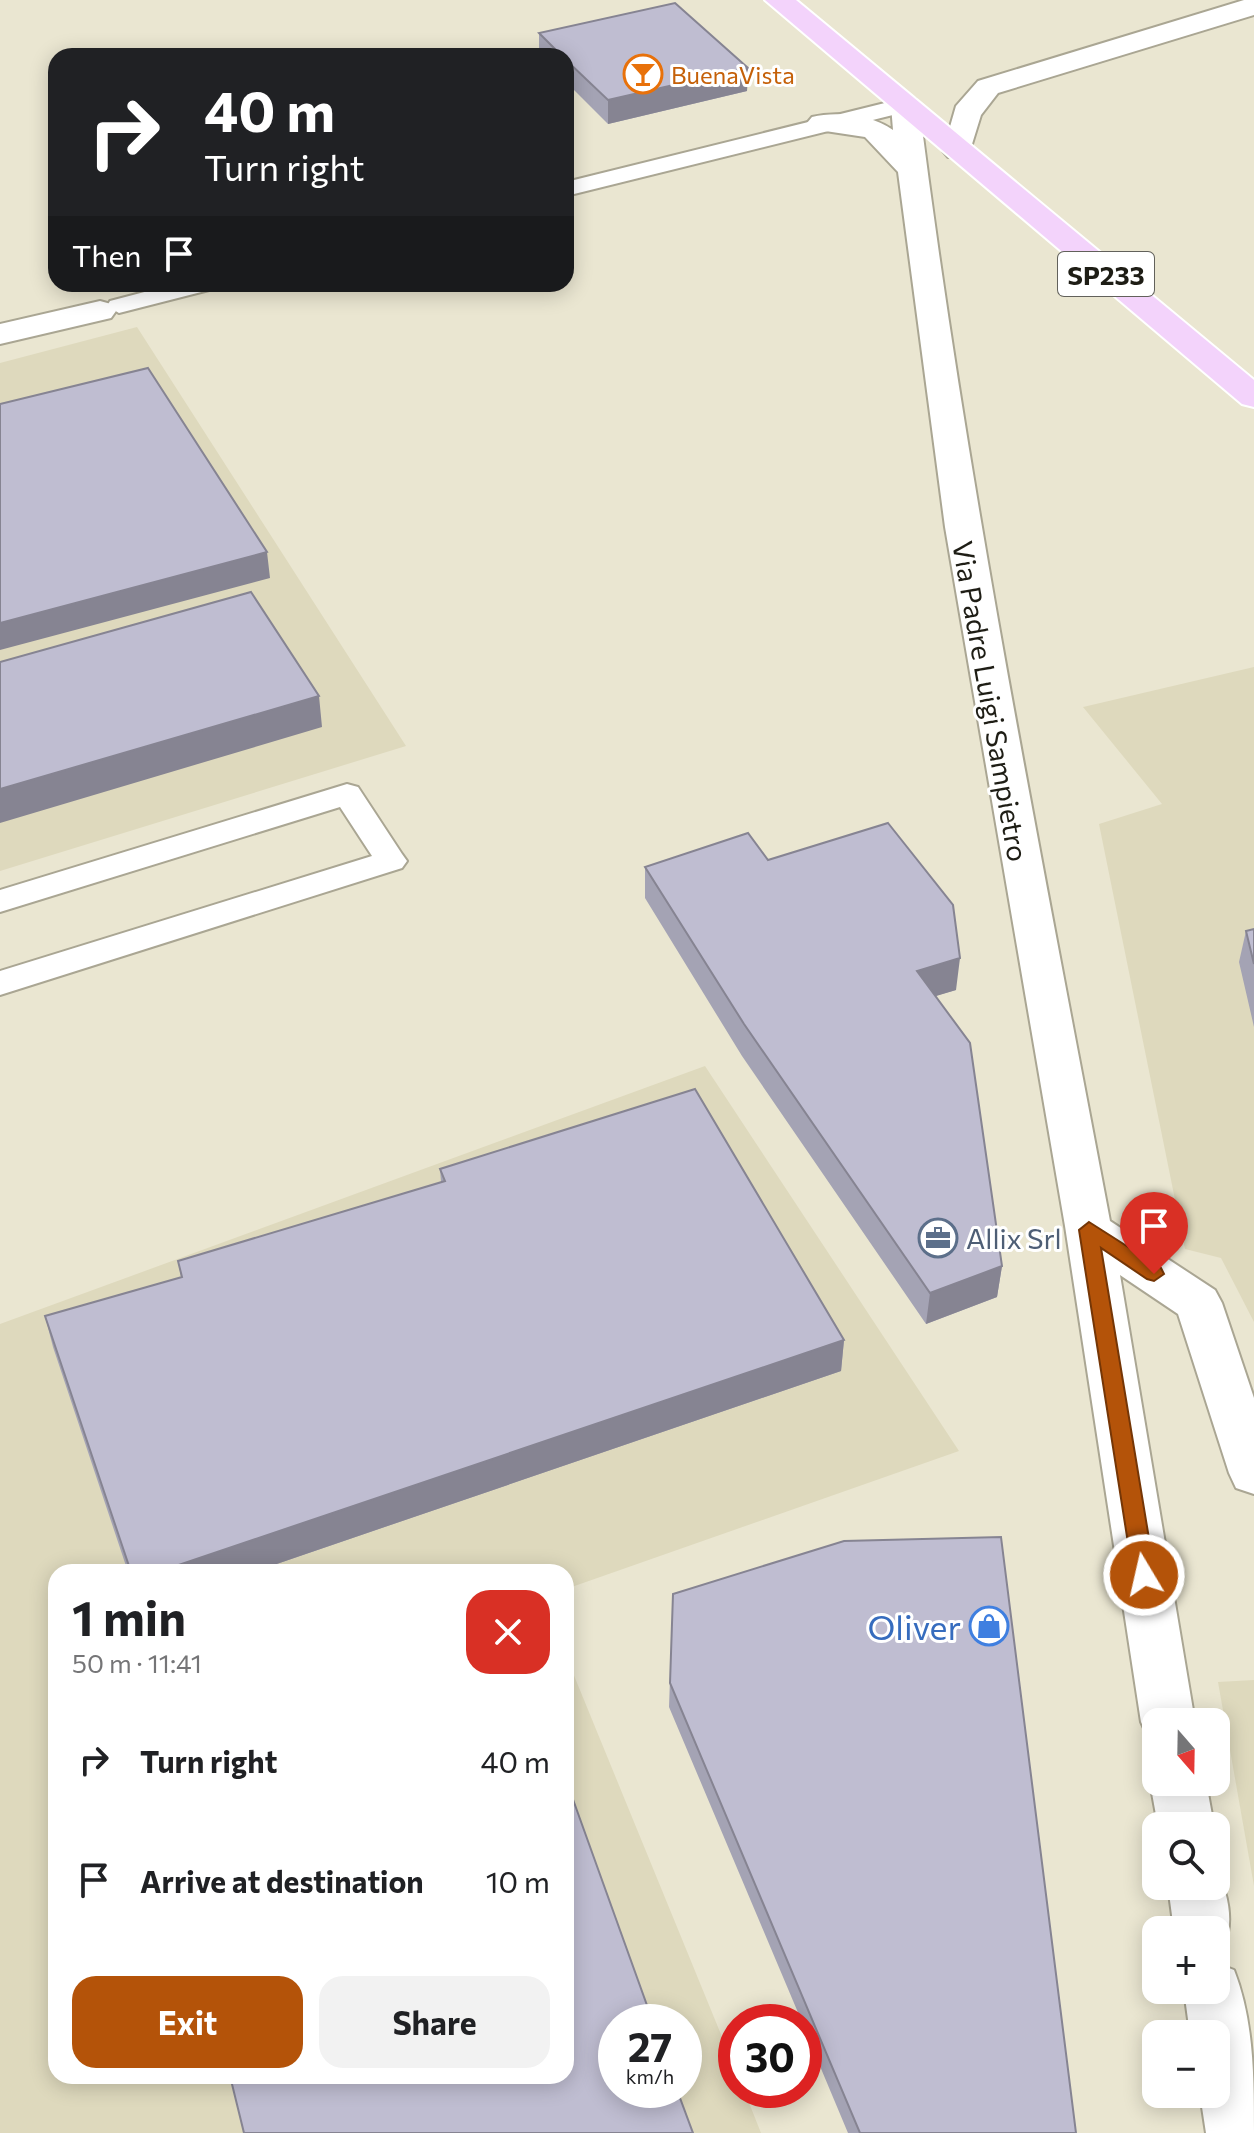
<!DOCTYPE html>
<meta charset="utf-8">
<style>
body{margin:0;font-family:Commissioner,sans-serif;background:#f2f2f2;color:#202124;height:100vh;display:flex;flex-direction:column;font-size:30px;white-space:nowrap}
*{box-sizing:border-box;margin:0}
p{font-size:26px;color:#757577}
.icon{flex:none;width:44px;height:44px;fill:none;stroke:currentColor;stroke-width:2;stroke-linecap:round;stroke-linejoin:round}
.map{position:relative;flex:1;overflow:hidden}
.sheet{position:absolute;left:48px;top:1564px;width:526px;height:520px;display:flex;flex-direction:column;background:#fff;border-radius:24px;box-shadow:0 4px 20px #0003}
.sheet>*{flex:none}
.hud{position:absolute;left:48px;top:48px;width:526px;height:244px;border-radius:24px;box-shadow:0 4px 20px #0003;background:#202124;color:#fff;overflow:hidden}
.needle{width:52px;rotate:160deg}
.fabs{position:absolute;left:1142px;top:1708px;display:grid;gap:16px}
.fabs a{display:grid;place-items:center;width:88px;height:88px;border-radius:16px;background:#fff;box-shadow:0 4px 20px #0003;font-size:40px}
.speed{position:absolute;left:598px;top:2004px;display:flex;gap:16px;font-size:40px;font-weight:700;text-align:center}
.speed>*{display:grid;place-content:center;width:104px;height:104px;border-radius:50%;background:#fff;box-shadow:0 4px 20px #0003;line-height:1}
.speed small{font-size:20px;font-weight:400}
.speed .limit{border:12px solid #d22;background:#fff;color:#111}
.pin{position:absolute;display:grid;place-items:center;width:68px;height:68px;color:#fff;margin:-82px -34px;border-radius:50% 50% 50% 0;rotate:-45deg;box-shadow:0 0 8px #0007}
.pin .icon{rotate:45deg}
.me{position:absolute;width:88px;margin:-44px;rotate:351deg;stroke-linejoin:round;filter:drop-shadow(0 0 6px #0008)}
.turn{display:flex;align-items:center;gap:28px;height:168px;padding:0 24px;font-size:36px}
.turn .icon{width:104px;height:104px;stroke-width:2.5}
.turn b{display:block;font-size:56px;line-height:68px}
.then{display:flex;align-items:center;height:76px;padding:0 24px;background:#0003;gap:16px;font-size:30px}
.round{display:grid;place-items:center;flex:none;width:84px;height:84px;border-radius:24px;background:#f2f2f2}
.headline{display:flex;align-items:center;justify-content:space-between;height:136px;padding:0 24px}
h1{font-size:48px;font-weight:700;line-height:60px}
.action{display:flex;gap:16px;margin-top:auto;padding:16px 24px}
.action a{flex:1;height:92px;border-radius:24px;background:#b45309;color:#fff;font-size:32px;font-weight:700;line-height:92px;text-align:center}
.action a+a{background:#f2f2f2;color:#202124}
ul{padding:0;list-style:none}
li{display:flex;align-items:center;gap:24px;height:120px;padding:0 24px}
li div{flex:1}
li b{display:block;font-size:30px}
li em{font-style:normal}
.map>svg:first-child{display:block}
.built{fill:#ded9bd;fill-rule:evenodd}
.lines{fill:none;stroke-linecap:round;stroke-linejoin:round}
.lane-casing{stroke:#aaa693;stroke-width:4}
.street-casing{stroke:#aaa693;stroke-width:4}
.primary-casing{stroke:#fff;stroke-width:4}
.lane{fill:#fff;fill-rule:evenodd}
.street{fill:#fff;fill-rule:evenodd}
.primary{fill:#f3d3fb;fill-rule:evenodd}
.wall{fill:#a4a3b4}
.shaded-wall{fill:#868492}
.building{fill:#bfbdd1;stroke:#868492;stroke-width:2}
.route{fill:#b45309;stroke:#753606;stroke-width:2}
.labels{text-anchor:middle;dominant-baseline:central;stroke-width:6;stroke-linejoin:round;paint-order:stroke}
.far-food-label{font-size:24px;fill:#c56008;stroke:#fff;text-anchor:start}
.shield{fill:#fff;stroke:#62615b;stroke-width:2}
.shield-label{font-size:26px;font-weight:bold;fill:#1e1d15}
.street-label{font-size:28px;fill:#1e1d15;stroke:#fff}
.service-label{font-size:28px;fill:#4e5e75;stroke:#fff;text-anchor:start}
.near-shop-label{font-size:34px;fill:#366cbe;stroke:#fff;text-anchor:end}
</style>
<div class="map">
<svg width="1254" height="2133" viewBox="0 0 1254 2133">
<rect width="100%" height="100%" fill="#eae6d1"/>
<path class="built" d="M137 327 406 746 0 871V363Z
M1254 667V1322L1221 1258 1185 1249 1099 824 1162 804 1083 707Z
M705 1066 959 1451 566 1589V1572H56V2076H566V1656L736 2071V2090H744L761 2133H0V1324ZM616 2022H684V2090H616Z
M1254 1680V1886L1218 1682Z"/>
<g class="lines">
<g class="lane-casing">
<path id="lane" d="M905 98 913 100 916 105 913 110 566 196V182Z
M175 284H216L213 289 119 313 107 306 110 301Z
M347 784 358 787 402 854 407 861 402 868 0 995V971L372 856 340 807 0 912V890Z"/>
</g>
<g class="street-casing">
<path id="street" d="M1244 0H1254V15L998 93 981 115 968 157H948L943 151 956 106 978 81Z
M905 96 915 99 919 105C966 480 1040 850 1110 1221L1215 1290 1222 1303 1254 1398V1494L1236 1488 1229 1473 1178 1314 1120 1275 1195 1722H1156V1742L1149 1739 1141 1722 1065 1226 945 527 898 172 865 137 812 129 807 123 812 117C837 111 872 115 893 130L891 105 895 99Z
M100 301 111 304 116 311 111 318 0 344V324Z
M1156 1770V1782H1206L1214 1826H1158L1150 1782Z
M1216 1867C1228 1894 1235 1922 1223 1949L1216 1952V1930H1174L1168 1886H1216Z
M1216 1963 1234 1970C1254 2021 1254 2078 1254 2133H1206L1200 2094H1216V2034H1190L1184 1990H1216Z"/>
</g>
<g class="primary-casing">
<path id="primary" d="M765 0H796L1254 380V407L1242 404Z"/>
</g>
<use href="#lane" class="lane"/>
<use href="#street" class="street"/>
<use href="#primary" class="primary"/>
</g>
<path class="wall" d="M539 33 748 68 747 91 608 124 566 82V56H539Z
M768 860 956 990 935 996 1002 1266 997 1297 926 1324 742 1056 645 898V867Z
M1254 929V1027L1239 962 1246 931Z
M440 1169 844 1340 841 1371 253 1572H128L53 1347 45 1316 181 1277 178 1261 441 1182Z
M673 1594 1076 2133H848L804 2028V2022H802L669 1707Z"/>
<path class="shaded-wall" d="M748 68 747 91 608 124V100Z
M267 552 270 578 0 650V623Z
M319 696 322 727 0 823V789Z
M960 958 956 990 913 1003 917 971Z
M1002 1266 997 1297 926 1324 930 1293Z
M844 1340 841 1371 253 1572H158Z"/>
<path class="building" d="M675 3 748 68 608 100 566 60V56H562L539 33Z
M451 52 456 56H432Z
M148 368 267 552 0 623V404Z
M251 592 319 696 0 789V662Z
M888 823 953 905 960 958 917 971 970 1043 1002 1266 930 1293 744 1024 645 867 748 833 768 860Z
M1254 929V964L1246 931Z
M695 1089 844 1340 158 1572H131L45 1316 182 1277 178 1261 445 1181 440 1169Z
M1001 1537 1076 2133H860L670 1683 673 1594 844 1541Z
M566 1780 653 2022H616V2090H677L693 2133H244L230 2076H566Z"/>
<path class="route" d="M1089 1222 1161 1268 1164 1274 1154 1281 1147 1279 1101 1248 1155 1575 1152 1581H1136L1133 1575 1079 1230Z"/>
<defs>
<g id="bar-ring" transform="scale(2)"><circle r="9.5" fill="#fff" stroke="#e8710a" stroke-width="1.5"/><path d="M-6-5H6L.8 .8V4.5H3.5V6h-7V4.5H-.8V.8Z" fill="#e8710a"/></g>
<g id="office-ring" transform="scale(2)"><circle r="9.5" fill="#fff" stroke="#5c6f8a" stroke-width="1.5"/><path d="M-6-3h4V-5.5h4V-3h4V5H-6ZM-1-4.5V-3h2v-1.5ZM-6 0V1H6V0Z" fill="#5c6f8a"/></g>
<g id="shop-ring" transform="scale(2)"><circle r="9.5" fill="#fff" stroke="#3f7fe0" stroke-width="1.5"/><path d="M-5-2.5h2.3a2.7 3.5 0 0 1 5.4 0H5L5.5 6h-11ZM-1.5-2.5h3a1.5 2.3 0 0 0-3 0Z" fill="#3f7fe0"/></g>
</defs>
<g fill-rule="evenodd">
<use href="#bar-ring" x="643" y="74"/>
<use href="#office-ring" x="938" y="1238"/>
<use href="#shop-ring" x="989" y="1626"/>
</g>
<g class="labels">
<g class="far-food-label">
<text x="671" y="74">BuenaVista</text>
</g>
<rect class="shield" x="1058" y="252" width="96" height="44" rx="6"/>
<g class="shield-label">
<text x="1106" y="274">SP233</text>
</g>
<g class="street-label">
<text transform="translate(991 701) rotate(80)">Via Padre Luigi Sampietro</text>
</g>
<g class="service-label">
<text x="966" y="1238">Allix Srl</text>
</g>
<g class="near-shop-label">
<text x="961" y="1626">Oliver</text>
</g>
</g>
</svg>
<div class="fabs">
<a><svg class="needle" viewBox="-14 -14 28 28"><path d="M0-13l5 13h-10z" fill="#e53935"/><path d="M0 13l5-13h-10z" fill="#757577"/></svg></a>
<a><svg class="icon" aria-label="search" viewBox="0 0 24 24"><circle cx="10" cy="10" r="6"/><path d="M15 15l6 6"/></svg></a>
<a>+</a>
<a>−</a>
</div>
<div class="speed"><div>27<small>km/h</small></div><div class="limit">30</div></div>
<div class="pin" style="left:1154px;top:1274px;background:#d93025"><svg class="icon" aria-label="arrive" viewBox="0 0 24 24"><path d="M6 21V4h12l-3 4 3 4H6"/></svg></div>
<svg class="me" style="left:1144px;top:1575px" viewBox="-20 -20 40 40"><circle r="17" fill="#b45309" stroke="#fff" stroke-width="3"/><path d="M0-11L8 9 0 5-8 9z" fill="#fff"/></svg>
<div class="hud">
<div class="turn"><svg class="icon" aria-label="right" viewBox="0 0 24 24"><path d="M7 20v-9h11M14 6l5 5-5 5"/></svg><div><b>40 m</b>Turn right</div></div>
<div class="then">Then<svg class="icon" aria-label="arrive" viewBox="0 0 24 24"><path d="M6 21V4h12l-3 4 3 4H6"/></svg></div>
</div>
<section class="sheet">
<div class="headline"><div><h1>1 min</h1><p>50 m · 11:41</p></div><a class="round" style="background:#d93025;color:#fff"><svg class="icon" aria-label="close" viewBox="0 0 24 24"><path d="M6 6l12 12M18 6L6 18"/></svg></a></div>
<ul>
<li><svg class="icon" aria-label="right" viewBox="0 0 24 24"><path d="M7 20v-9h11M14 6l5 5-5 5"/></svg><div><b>Turn right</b></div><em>40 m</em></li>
<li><svg class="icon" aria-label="arrive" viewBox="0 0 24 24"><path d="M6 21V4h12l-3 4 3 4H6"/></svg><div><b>Arrive at destination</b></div><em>10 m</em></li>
</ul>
<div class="action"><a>Exit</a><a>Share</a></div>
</section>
</div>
